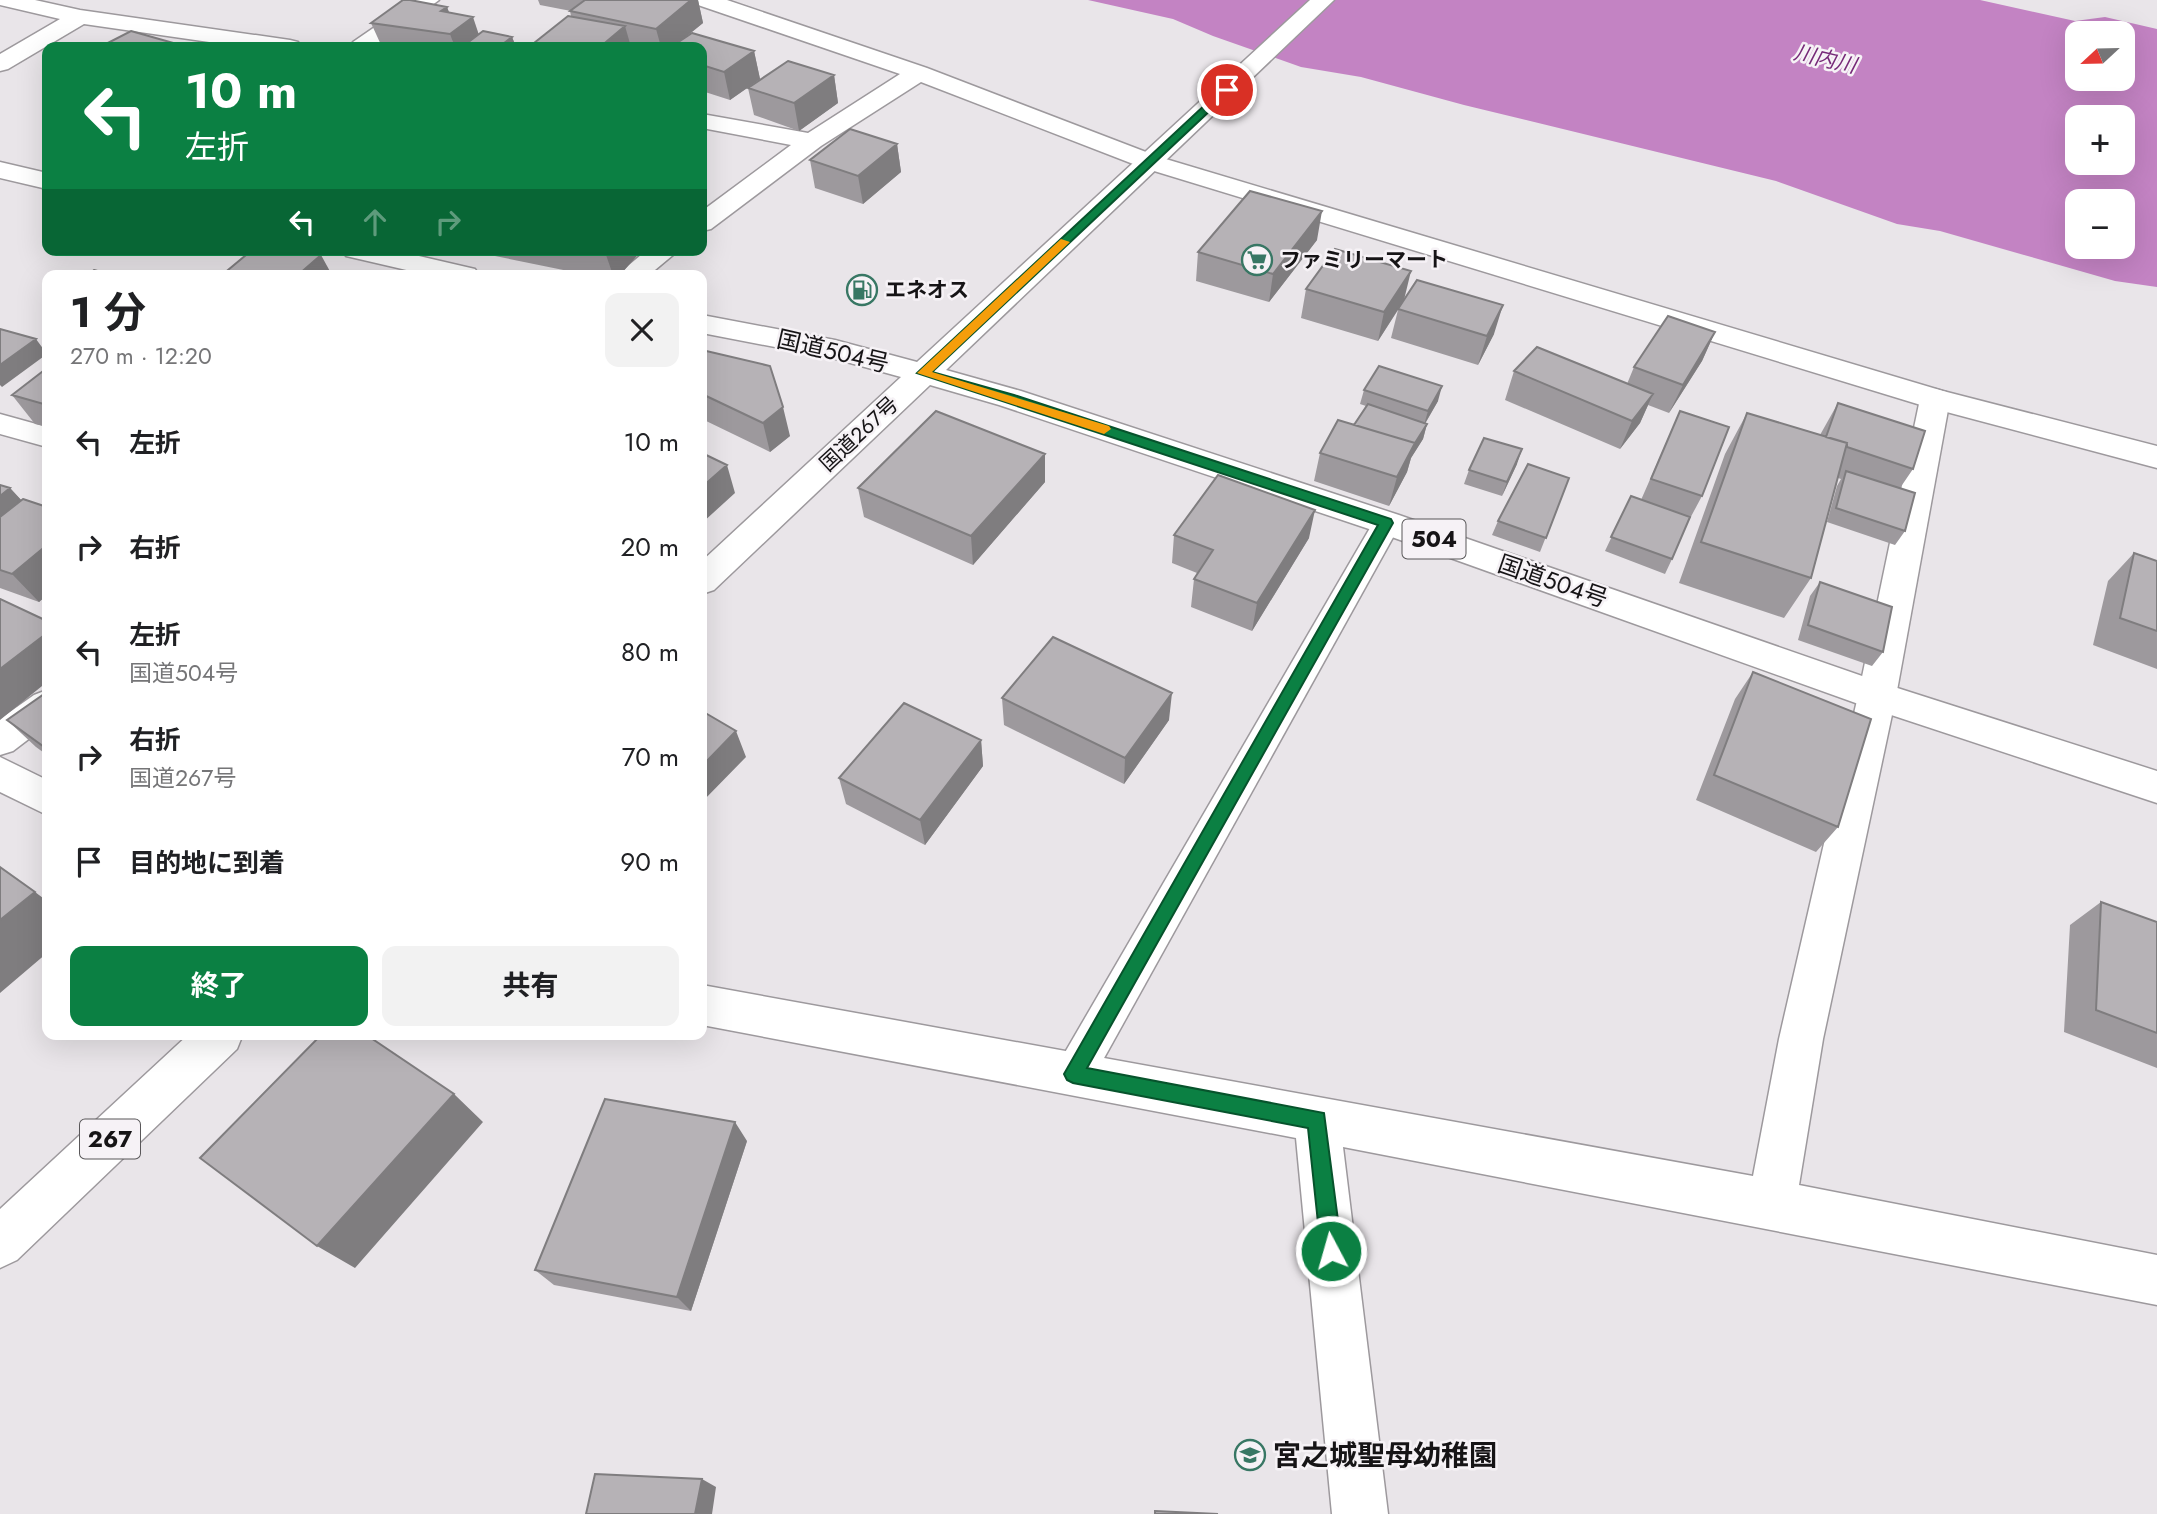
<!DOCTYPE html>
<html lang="ja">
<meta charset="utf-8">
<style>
body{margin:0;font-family:Jost,"Noto Sans JP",sans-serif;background:#f2f2f2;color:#202124;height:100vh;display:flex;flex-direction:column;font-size:26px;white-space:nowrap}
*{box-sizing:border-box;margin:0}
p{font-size:23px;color:#757577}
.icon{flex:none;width:38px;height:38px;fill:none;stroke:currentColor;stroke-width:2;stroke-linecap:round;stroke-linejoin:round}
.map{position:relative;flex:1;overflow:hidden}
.drawer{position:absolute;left:42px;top:270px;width:665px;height:770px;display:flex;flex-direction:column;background:#fff;border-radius:14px;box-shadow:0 7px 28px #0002}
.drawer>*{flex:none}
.banner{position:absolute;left:42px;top:42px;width:665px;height:214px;border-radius:14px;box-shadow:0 7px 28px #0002;background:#0b8043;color:#fff;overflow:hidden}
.needle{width:46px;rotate:248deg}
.buttons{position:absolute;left:2065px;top:21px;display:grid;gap:14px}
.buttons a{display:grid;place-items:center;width:70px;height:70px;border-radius:14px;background:#fff;box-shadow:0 7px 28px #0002;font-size:35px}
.pin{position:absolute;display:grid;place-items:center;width:60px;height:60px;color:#fff;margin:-30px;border:4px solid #fff;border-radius:50%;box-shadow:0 2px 7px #0007}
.me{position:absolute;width:77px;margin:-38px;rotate:354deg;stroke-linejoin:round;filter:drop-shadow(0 0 5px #0008)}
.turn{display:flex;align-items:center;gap:24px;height:147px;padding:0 28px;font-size:32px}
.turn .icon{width:91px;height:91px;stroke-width:2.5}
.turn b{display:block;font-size:49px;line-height:60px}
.lanes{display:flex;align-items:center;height:66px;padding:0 28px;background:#0003;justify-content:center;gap:35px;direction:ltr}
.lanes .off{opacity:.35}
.round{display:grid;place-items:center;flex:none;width:74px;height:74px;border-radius:14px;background:#f2f2f2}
.head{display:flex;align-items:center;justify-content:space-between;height:119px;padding:0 28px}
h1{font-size:42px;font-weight:700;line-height:52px}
.cta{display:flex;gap:14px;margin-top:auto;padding:14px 28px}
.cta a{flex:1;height:80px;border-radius:14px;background:#0b8043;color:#fff;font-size:28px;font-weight:700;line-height:80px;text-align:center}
.cta a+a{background:#f2f2f2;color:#202124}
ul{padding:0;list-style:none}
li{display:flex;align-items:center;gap:21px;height:105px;padding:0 28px}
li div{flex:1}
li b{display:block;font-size:26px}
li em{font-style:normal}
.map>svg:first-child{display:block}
.water{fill:#c383c3;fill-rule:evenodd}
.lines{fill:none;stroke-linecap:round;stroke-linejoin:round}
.service-casing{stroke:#9d999d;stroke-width:3}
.minor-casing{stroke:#9d999d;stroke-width:3}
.tertiary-casing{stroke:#9d999d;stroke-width:3}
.trunk-casing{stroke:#9d999d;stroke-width:3}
.service{fill:#fff;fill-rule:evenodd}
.minor{fill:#fff;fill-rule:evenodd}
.tertiary{fill:#fff;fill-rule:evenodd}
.trunk{fill:#fff;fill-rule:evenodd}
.wall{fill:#9d999d}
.shaded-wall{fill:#7f7d7f}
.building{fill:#b6b2b6;stroke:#7f7d7f;stroke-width:2}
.route{fill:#0b8043;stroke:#07532c;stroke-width:2}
.slow{fill:#f59e0b}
.labels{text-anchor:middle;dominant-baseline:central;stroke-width:5;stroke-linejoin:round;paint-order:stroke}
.far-water-label{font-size:21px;font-style:italic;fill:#762978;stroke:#f6f2f6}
.far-poi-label{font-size:21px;font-weight:bold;fill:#161416;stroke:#f6f2f6;text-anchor:start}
.far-street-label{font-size:21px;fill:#161416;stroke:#f6f2f6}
.shield{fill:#f6f2f6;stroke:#595759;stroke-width:2}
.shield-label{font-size:23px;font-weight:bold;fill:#161416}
.street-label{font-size:24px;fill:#161416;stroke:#f6f2f6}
.near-poi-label{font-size:28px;font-weight:bold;fill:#161416;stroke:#f6f2f6;text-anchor:start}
</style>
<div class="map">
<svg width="2157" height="1514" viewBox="0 0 2157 1514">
<rect width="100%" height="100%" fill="#e9e5e9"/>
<path class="water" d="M1088 0H1980L2075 21 2105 17 2157 29V287L2115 281 1940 231 1897 224 1776 181 1464 105 1361 77 1301 67 1213 36 1173 19ZM2077 33H2123V79H2077ZM2077 117H2123V163H2077ZM2077 201H2123V247H2077Z"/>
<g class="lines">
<g class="service-casing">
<path id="service" d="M1387 513 1397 516 1401 523 1088 1087 1074 1093 1060 1087 1054 1074 1060 1061 1377 516Z"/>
</g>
<g class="minor-casing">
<path id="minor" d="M0 0H35L80 10 290 40 298 42 301 47H244L84 24 8 69 0 71V54L60 19 0 5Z
M414 0H439L376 47H350L353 42Z
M695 0H727L927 68 1159 157 1943 391 2157 446V468L1924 406 1141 167 921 82 821 146 711 229 702 231V211L791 145 702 128V114L808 133 900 74 698 5Z
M647 250H679L649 275H617Z
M0 414 47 427V447L0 434Z
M1877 681 1890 686 1896 696 1823 1039 1799 1185 2157 1255V1305L1343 1147 1388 1514H1332L1296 1138 702 1025V985L1753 1176 1779 1039 1858 696 1864 686Z
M47 690V725L13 751 0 755V719L34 695Z
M0 757 47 780V815L0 792Z"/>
</g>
<g class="tertiary-casing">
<path id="tertiary" d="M1935 389 1946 392 1950 399 1896 696 1890 706 1877 711 1864 706 1858 696 1920 399 1924 392Z"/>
</g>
<g class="trunk-casing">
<path id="trunk" d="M1310 0H1334L946 370 1021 391 1399 515 1888 685 2157 771V803L1864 706 1375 531 999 405 930 385 714 590 702 594V561L901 377 832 358 702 333V315L835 340 917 362Z
M0 162 47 173V189L0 178Z
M342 250H393L475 269 479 275H428L346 256Z
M189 1034H243L237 1049 17 1260 0 1268V1209Z"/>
</g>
<use href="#service" class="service"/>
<use href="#minor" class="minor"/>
<use href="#tertiary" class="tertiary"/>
<use href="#trunk" class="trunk"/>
</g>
<path class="wall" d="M538 0H698L703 23 681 41 692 33 754 51 760 79 730 100 702 91V47H529L568 16H571L570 11H571L540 5Z
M447 7 449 12 479 34 512 37 516 47H382L371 23Z
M834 75 838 103 799 131 754 115 748 88Z
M897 144 901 172 863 204 815 188 810 160Z
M1317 240 1269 302 1196 281 1198 252Z
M493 250H642L620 275H588L495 256Z
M1306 289 1404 299 1494 334 1478 365 1391 338 1398 310 1378 341 1301 318Z
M1715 332 1702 361 1669 413 1648 405 1640 423 1620 449 1505 400 1514 371 1627 384 1634 367Z
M702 350 790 436 770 452 702 419Z
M47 368V427L35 424 12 395Z
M1364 390 1438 401 1425 424H1427L1423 439 1411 458 1407 472 1389 506 1314 481 1320 453 1354 425 1366 406 1360 404Z
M1838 403 1913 469 1900 488 1905 531 1895 545 1827 522 1837 486 1841 479 1838 478 1811 578 1784 618 1679 583 1725 454 1747 413 1820 435Z
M1680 411 1702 496 1687 524 1672 559 1665 574 1605 551 1631 496 1641 500Z
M1045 454V482L973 565 864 517 858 488Z
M1517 464 1502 496 1464 484 1469 470Z
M1569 478 1540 552 1492 535 1498 521Z
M0 485 10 488 21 500 47 507V595L39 602 0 588Z
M1174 535 1309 538 1252 631 1191 607 1194 579 1197 573 1172 563Z
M2134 553 2157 561V669L2093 645 2108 581Z
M1820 582 1883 652 1872 666 1798 640 1810 596Z
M1753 672 1838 827 1816 852 1696 800 1735 699Z
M47 692V755L36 747 7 720Z
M1002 698 1169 720 1124 784 1004 725Z
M981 740 983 766 925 845 846 804 839 778Z
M2101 902 2157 922V1068L2064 1032 2070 925Z
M747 1141 691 1311 554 1285 535 1270Z"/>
<path class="shaded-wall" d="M691 0H698L703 23 673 47H661L656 29Z
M447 7 455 30 473 17 482 44 478 47H455L441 11Z
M625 26 631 47H600Z
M512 37 516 47H499Z
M754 51 760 79 730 100 724 72Z
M834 75 838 103 799 131 794 103Z
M897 144 901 172 863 204 858 176Z
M1322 211 1317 240 1269 302 1273 274Z
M607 250H642L620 275H613L605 252Z
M321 255 332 275H298Z
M1411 271 1404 300 1378 341 1384 312Z
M1503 305 1494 334 1478 365 1487 336Z
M1715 332 1702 361 1669 413 1683 385Z
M36 339 47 354 2 387 0 385V365Z
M1442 386 1438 401 1424 425 1428 411Z
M1653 394 1640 423 1620 449 1632 421Z
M783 407 790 436 770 452 763 423Z
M1427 424 1423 439 1411 458 1407 472 1389 506 1397 477 1411 450Z
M1522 449 1517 464 1502 496 1507 482Z
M1045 454V482L973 565 971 536Z
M727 465 735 493 702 523V487Z
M10 488 36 516 0 545V496Z
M1315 510 1309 538 1252 631 1257 603Z
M47 545V576L43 574 47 579V595L39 602 12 574Z
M47 633V682L0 720V669Z
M1172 693 1169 720 1124 784 1125 758Z
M736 731 746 757 702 802V766Z
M981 740 983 766 925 845 920 820Z
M35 892 47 901V953L0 993V920Z
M454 1094 483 1122 355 1268 317 1246Z
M735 1122 747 1141 691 1311 677 1297Z
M702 1479 716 1487 712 1514H695Z"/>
<path class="building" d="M403 0H410L447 7 441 11 473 17 450 34 371 23Z
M585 0H691L656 29 570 11Z
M568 16 625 26 600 47H529Z
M131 31 184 46 182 47H100Z
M483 31 512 37 499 47H462Z
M692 33 754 51 724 72 702 65V47H671Z
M194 45 205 47H191Z
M788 61 834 75 794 103 748 88Z
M850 129 897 144 858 176 810 160Z
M1250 191 1322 211 1273 274 1198 252Z
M1335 249 1411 271 1384 312 1306 289Z
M252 250H299L321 255 298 275H222Z
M94 270 112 275H88Z
M1417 280 1503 305 1487 336 1398 309Z
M1668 316 1715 332 1683 385 1634 367Z
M0 329 36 339 0 365Z
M1537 347 1653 394 1632 421 1514 371Z
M702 350 770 366 783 407 763 423 702 394Z
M1379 366 1442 386 1428 411 1364 390Z
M47 368V405L12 395Z
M1838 403 1925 431 1913 469 1847 447V443L1826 437Z
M1368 404 1427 424 1415 443 1354 425Z
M936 411 1045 454 971 536 858 488Z
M1680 411 1729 427 1702 496 1651 479Z
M1747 413 1847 443 1811 578 1701 542Z
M1338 420 1415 443 1397 477 1320 453Z
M1484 438 1522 449 1507 482 1469 470Z
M702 453 727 465 702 487Z
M1528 464 1569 478 1546 538 1498 521Z
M1846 471 1915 493 1905 531 1836 508Z
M1218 475 1315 510 1257 603 1194 579 1213 550 1174 535Z
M0 485 10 488 0 496Z
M1631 496 1690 517 1672 559 1611 537Z
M23 499 47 507V545L12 574 0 570V517Z
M2134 553 2157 561V631L2120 618Z
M1820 582 1892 607 1883 652 1808 625Z
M0 599 47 621V633L0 669Z
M1053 637 1172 693 1125 758 1002 698Z
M1753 672 1871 719 1838 827 1714 775Z
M47 692V749L7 720Z
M904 703 981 740 920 820 839 778Z
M702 711 736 731 702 766Z
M0 867 35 892 0 920Z
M2101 902 2157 922V1033L2096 1010Z
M322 1034H365L454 1094 317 1246 200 1158Z
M605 1099 735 1122 677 1297 535 1270Z
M595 1474 702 1479 695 1514H586Z
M1155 1511 1218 1514H1155Z"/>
<path class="route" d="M1223 88 1232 90 932 372 1014 395 1391 519 1393 523 1087 1068 1324 1113 1342 1251 1339 1258 1331 1261 1324 1258 1321 1251 1308 1128 1073 1083 1067 1080 1064 1074 1378 525 917 373Z"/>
<path class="slow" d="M1061 239 1070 242 932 372 1109 426 1111 429 1104 434 917 373Z"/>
<defs>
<g id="supermarket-ring" transform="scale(1.575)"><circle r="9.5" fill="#f6f2f6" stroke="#387764" stroke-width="1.5"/><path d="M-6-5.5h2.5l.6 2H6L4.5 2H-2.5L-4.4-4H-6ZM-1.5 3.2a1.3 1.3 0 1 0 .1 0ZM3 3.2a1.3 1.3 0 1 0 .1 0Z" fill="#387764"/></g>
<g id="fuel-ring" transform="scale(1.575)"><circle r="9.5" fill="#f6f2f6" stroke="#387764" stroke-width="1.5"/><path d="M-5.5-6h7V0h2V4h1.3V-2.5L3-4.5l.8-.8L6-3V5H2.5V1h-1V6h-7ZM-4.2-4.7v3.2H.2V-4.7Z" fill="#387764"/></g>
<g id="school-ring" transform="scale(1.575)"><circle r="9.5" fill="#f6f2f6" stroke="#387764" stroke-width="1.5"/><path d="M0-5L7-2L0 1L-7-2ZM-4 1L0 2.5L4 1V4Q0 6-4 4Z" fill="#387764"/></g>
</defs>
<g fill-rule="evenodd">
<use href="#supermarket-ring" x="1257" y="260"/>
<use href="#fuel-ring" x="862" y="290"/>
<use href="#school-ring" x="1250" y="1455"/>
</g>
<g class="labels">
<g class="far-water-label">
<text transform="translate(1825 59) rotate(13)">川内川</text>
</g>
<g class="far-poi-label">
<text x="1280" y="260">ファミリーマート</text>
<text x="885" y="290">エネオス</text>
</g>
<g class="far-street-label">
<text transform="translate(859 434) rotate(-43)">国道267号</text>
</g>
<g class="shield">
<rect x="1402.5" y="519.5" width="63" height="39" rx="5"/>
<rect x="80" y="1119.5" width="60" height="39" rx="5"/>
</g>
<g class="shield-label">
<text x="1434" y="539">504</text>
<text x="110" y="1139">267</text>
</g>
<g class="street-label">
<text transform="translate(833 351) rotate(13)">国道504号</text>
<text transform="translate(1553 581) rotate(19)">国道504号</text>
</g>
<g class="near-poi-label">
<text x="1273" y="1455">宮之城聖母幼稚園</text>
</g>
</g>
</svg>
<div class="buttons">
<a><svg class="needle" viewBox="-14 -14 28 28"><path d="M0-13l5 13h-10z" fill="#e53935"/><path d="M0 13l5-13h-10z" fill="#757577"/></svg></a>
<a>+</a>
<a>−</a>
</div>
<div class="pin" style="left:1227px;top:90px;background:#d93025"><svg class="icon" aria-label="arrive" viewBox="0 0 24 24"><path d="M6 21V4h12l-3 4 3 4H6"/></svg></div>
<svg class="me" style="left:1331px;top:1251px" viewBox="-20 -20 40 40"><circle r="17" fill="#0b8043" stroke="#fff" stroke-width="3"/><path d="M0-11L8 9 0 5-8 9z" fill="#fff"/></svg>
<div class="banner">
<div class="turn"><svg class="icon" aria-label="left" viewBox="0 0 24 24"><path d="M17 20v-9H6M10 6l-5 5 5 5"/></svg><div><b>10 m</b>左折</div></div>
<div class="lanes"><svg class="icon" aria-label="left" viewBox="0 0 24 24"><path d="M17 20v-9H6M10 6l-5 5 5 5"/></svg><svg class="icon off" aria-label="ahead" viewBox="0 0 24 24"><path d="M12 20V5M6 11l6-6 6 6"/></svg><svg class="icon off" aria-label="right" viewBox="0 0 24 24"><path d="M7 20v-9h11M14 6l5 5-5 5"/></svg></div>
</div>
<section class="drawer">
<div class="head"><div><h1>1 分</h1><p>270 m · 12:20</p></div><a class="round"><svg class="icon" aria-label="close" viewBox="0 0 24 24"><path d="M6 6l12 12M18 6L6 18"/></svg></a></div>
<ul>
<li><svg class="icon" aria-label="left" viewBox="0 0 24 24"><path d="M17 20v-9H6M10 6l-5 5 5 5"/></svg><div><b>左折</b></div><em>10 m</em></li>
<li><svg class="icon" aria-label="right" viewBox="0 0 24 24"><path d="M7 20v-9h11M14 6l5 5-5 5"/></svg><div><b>右折</b></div><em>20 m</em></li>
<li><svg class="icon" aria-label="left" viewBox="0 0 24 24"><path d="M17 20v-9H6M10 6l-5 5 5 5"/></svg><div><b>左折</b><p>国道504号</p></div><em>80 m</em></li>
<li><svg class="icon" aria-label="right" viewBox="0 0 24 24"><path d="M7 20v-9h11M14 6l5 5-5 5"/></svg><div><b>右折</b><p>国道267号</p></div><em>70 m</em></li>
<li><svg class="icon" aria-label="arrive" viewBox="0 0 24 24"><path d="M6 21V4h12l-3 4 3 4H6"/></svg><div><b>目的地に到着</b></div><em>90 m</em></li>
</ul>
<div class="cta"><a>終了</a><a>共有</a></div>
</section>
</div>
